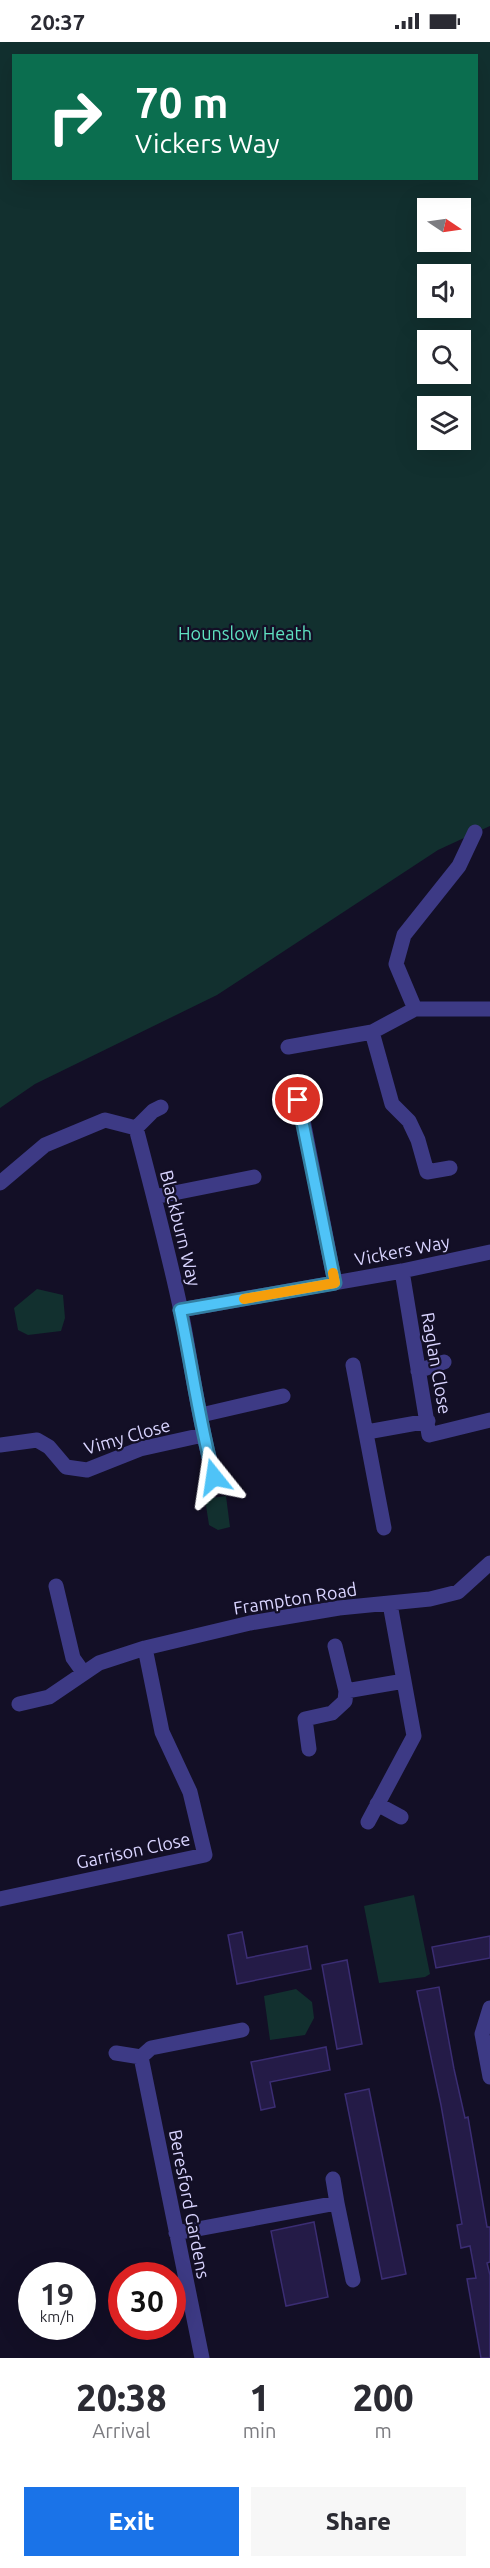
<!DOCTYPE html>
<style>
body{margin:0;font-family:Ubuntu,sans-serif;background:#f7f7f7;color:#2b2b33;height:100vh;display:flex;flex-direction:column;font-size:22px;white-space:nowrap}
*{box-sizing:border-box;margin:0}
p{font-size:20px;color:#7c7c81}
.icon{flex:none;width:33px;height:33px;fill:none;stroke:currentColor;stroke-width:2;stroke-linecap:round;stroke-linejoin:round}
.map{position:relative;height:2316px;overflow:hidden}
.side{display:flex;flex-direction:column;background:#fff;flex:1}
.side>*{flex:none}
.top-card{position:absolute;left:12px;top:12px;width:466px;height:126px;border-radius:0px;box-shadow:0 6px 24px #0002;background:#0b6e4f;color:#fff;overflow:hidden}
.needle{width:39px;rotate:103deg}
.controls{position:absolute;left:417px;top:156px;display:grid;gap:12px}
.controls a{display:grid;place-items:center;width:54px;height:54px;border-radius:0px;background:#fff;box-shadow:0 6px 24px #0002;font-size:30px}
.speed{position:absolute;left:18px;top:2220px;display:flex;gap:12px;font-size:30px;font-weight:700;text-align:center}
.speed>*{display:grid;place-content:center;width:78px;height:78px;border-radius:50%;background:#fff;box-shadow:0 6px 24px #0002;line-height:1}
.speed small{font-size:15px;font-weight:400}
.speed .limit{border:9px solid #d22;background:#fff;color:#111}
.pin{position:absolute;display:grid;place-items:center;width:51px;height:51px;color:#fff;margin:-26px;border:3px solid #fff;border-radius:50%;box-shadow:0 2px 6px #0007}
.me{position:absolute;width:66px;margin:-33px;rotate:345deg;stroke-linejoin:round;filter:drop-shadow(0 0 4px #0008)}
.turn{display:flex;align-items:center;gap:21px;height:126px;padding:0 24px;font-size:27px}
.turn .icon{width:78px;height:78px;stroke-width:2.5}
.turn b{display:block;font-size:42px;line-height:51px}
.eta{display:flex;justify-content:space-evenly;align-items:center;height:102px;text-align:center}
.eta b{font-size:36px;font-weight:800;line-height:42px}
.button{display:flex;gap:12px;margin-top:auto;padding:12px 24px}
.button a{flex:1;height:69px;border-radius:0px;background:#1a73e8;color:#fff;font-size:24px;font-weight:800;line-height:69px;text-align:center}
.button a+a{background:#f7f7f7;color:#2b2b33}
.status{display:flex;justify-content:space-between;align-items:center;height:42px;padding:0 30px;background:#fff;direction:ltr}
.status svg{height:16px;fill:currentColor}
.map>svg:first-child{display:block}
.green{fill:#12302f;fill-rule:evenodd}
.building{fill:#241b47;stroke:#3b2d73;stroke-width:1.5}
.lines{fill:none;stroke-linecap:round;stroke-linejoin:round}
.minor{stroke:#3d3a85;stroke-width:15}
.route-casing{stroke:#337fa1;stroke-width:15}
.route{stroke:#4fc3f7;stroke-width:10}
.slow{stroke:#f59e0b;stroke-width:10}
.labels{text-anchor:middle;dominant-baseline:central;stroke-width:4.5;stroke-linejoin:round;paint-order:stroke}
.park-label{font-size:18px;fill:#5fe0c0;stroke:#130f26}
.street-label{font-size:18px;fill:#d9d4ff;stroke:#130f26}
</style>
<div class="status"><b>20:37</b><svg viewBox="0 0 49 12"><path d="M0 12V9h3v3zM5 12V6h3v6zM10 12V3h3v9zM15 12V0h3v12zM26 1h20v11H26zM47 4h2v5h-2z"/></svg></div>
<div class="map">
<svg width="490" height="2316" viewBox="0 0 490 2316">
<rect width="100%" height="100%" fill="#130f26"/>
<path class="green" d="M0 0H490V784L438 808 217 953 35 1042 0 1066ZM14 14H477V136H14ZM428 166H460V200H428ZM428 232H460V266H428ZM428 298H460V332H428ZM428 364H460V398H428Z
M37 1247 63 1253 65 1276 61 1289 28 1293 18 1288 14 1266Z
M226 1454 230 1485 218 1488 209 1483 205 1457Z
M414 1853 430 1932 425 1935 379 1941 364 1864Z
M296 1947 312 1960 314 1976 305 1993 270 1998 264 1954Z"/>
<path class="building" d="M242 1890 247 1916 307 1904 311 1927 237 1942 228 1893Z
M490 1894V1916L436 1926 432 1905Z
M347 1918 362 2002 337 2007 322 1923Z
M439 1945 454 2027 465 2076 468 2075 487 2185H490V2220L487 2221 490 2233V2316H481L467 2237 476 2236 470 2204 461 2206 457 2183 462 2182 441 2063 417 1949Z
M326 2005 330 2028 270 2040 275 2065 261 2068 251 2020Z
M369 2047 406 2232 382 2237 345 2052Z
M314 2180 328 2255 286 2264 271 2189Z"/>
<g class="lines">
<path class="minor" d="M415 967 396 922 404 893 459 824 475 790
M372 990 392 1062 409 1079 418 1098 427 1130 450 1126
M288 1005 372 990 415 967H490
M299 1058 335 1241
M161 1065 153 1069 136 1086C152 1147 168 1208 181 1269 192 1324 199 1381 214 1435
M0 1141 45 1103 105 1078 136 1086
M154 1155 254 1135
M402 1229 429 1393 490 1378
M180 1268 402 1229 490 1210
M353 1323 384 1486
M418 1329 444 1320
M201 1373 283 1354
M367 1390 428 1379
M0 1403 37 1398 49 1405 66 1425 87 1428 140 1407 203 1393
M56 1544 73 1616 83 1630
M346 1649 404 1639
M19 1662 49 1655 99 1621 145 1606 250 1581 339 1566 430 1557 458 1550 490 1521
M309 1707 305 1677 332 1671 345 1659 346 1649 335 1604
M377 1762 401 1775
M368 1780 414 1694 390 1562
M0 1857 205 1813 190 1750 162 1690 145 1606
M490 1966 482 1992 490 2035
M116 2011 141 2015
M333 2137 337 2161
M176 2191 337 2161 353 2238
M202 2316 141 2015 151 2006 242 1988"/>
</g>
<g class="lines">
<g class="route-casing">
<path id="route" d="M214 1435C199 1380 192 1324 180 1268L335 1241 298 1058"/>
</g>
<use href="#route" class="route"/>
<path class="slow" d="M244 1257 335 1241 333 1231"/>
</g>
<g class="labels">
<g class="park-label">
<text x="245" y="591">Hounslow Heath</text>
</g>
<g class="street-label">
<text transform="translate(181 1186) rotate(76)">Blackburn Way</text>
<text transform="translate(402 1208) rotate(-11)">Vickers Way</text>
<text transform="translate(437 1321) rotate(80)">Raglan Close</text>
<text transform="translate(127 1394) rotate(-16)">Vimy Close</text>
<text transform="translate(295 1556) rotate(-9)">Frampton Road</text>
<text transform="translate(133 1808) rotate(-12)">Garrison Close</text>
<text transform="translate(190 2162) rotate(79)">Beresford Gardens</text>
</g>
</g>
</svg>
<div class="controls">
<a><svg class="needle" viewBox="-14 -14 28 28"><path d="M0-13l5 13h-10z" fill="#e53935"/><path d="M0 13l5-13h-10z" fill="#7c7c81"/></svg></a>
<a><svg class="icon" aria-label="sound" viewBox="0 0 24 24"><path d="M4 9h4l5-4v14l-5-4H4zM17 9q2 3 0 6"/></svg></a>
<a><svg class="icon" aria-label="search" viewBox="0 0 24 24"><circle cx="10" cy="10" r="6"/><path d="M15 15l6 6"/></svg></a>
<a><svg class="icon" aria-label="layers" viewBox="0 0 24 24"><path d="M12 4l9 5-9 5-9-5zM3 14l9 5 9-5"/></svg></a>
</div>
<div class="speed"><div>19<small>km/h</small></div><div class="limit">30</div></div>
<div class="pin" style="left:298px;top:1058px;background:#d93025"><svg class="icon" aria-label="arrive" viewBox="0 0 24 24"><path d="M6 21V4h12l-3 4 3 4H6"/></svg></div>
<svg class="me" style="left:214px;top:1435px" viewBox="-20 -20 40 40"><path d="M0-17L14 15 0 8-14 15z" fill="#4fc3f7" stroke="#fff" stroke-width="4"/></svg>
<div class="top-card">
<div class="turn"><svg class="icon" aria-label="right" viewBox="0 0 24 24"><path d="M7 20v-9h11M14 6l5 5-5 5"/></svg><div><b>70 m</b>Vickers Way</div></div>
</div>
</div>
<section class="side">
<div class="eta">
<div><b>20:38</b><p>Arrival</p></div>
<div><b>1</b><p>min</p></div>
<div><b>200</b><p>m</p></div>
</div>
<div class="button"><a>Exit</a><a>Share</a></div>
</section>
